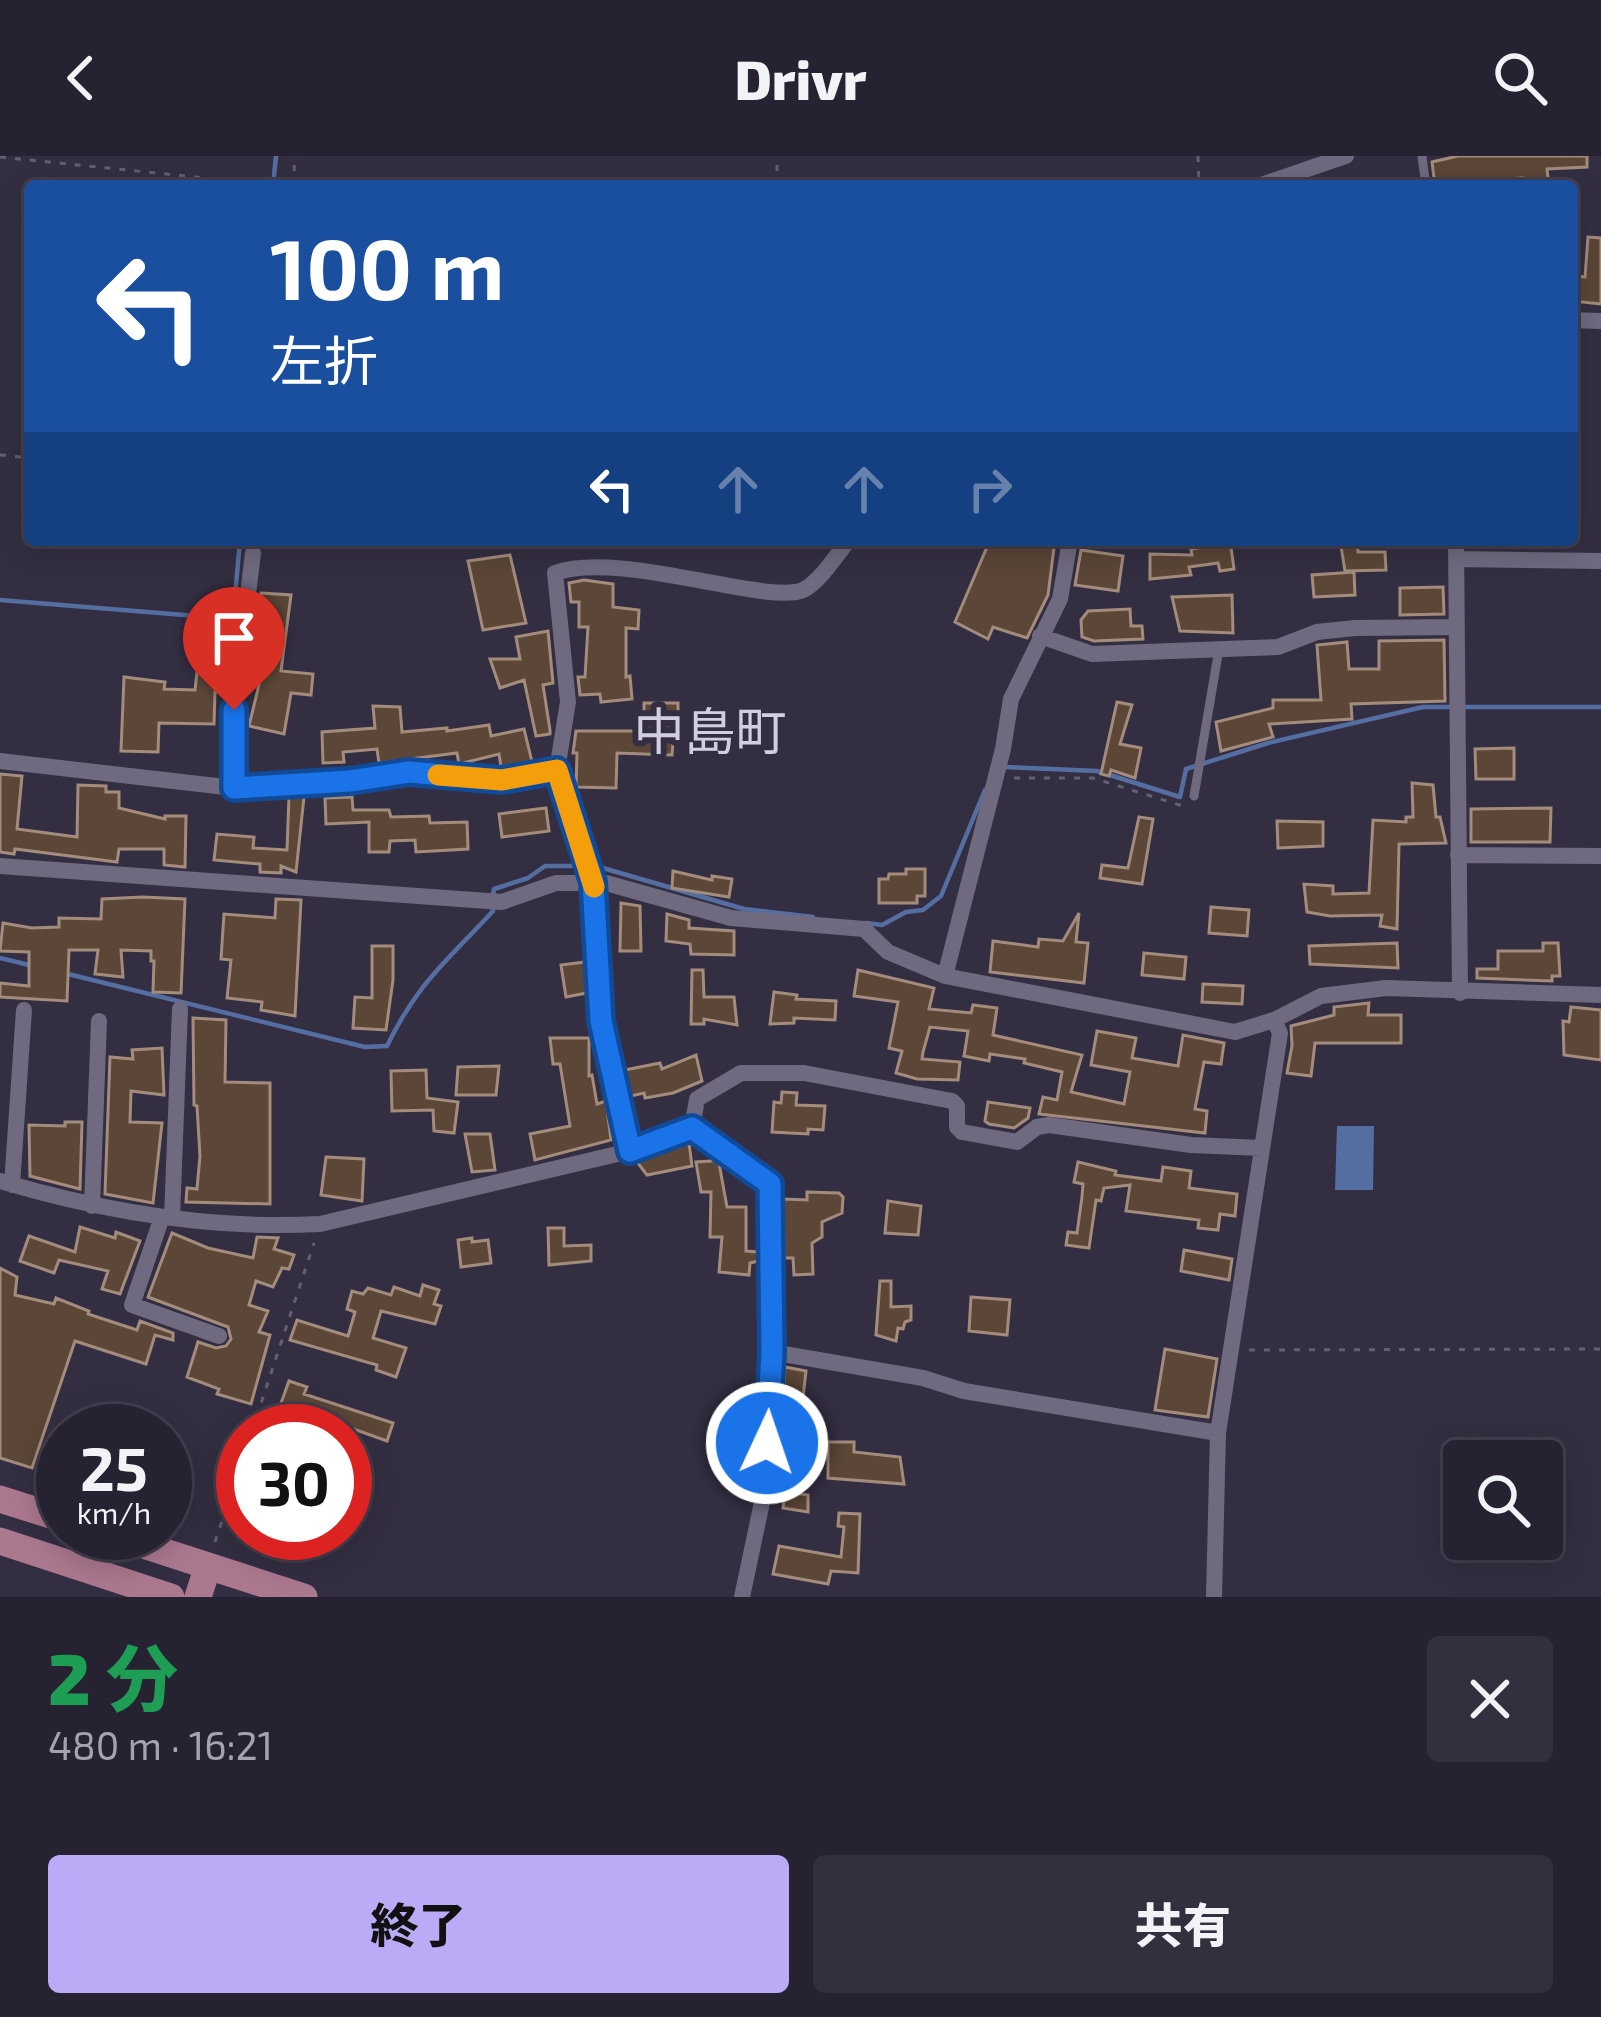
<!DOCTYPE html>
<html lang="ja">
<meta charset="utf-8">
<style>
body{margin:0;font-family:"Exo 2","Noto Sans JP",sans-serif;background:#332f3e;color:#f1f3f6;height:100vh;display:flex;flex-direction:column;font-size:45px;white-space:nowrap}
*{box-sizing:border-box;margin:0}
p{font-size:39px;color:#a4a4ac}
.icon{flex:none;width:66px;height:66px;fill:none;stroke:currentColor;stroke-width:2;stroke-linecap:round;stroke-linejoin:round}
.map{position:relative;height:1441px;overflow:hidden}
.drawer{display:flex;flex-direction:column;background:#272232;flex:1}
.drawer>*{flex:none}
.banner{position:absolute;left:24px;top:24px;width:1554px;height:366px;border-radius:12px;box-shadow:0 6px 30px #0003,0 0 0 3px #433f4d;background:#1a4fa0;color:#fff;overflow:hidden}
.fabs{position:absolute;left:1443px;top:1284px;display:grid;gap:24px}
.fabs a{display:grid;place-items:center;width:120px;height:120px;border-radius:12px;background:#272232;box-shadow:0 6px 30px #0003,0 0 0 3px #433f4d;font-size:60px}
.speed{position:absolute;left:36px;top:1248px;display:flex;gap:24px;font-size:60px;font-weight:700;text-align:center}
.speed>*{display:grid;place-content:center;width:156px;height:156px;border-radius:50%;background:#272232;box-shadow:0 6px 30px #0003,0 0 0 3px #433f4d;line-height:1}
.speed small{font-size:30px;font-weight:400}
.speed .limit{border:18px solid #d22;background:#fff;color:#111}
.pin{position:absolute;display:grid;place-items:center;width:102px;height:102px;color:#fff;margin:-123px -51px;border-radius:50% 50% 50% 0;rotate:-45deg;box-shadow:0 0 12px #0007}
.pin .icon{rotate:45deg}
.me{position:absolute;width:132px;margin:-66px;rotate:3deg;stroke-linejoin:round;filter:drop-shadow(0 0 9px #0008)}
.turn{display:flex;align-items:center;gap:42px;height:252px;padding:0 48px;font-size:54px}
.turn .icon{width:156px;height:156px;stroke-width:2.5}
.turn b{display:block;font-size:84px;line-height:102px}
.lanes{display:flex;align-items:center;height:114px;padding:0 48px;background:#0003;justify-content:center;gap:60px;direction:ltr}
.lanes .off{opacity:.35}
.round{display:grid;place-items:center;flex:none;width:126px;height:126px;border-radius:12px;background:#332f3e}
.headline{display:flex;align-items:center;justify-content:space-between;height:204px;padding:0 48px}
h1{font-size:72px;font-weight:800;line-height:90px;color:#1e9e55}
.action{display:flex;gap:24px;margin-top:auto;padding:24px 48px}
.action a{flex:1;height:138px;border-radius:12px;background:#bbaaf6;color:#111;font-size:48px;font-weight:800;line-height:138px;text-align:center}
.action a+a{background:#332f3e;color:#f1f3f6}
header{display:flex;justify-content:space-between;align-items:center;height:156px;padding:0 48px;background:#272232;font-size:54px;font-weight:800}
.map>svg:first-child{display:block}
.water{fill:#556ea2}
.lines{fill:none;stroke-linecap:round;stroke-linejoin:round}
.stream{stroke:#556ea2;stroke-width:4.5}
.building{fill:#5b4637;stroke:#a48c7c;stroke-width:3}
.path{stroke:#645f71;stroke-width:3;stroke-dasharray:6 9;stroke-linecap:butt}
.service{stroke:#706a81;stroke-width:9}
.minor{stroke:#706a81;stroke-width:16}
.primary{stroke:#ac7890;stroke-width:27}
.route-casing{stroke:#114b97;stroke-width:30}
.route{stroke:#1a73e8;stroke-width:21}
.slow{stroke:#f59e0b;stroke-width:21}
.labels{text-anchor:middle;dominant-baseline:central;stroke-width:12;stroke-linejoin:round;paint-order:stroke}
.quarter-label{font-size:51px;fill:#d2cfdc;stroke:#342e42}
</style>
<header><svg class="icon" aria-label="back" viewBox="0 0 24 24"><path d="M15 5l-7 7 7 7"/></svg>Drivr<svg class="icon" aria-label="search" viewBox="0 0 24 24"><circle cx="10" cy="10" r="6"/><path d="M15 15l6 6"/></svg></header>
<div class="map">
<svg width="1601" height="1441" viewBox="0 0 1601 1441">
<rect width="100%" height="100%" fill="#342e42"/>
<path class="water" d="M1337 970H1374L1373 1034H1335Z"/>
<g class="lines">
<path class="stream" d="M273 30 276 0
M0 444 233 463 240 384
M1004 611 1097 615 1180 641 1186 613 1268 587 1423 551H1601
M493 739 494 733 528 722 545 710H596L744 753 813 761
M866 767 882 769 906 756 923 754 941 740 985 634
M0 802 29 809
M64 817 365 891 387 890C418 826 447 805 493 755V750"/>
</g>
<path class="building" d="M1458 0H1587V11L1547 13 1549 30H1523L1522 22 1490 25V29L1482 30H1435L1432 6Z
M1588 81 1601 82V148L1572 145V120L1585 121Z
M990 384H1055L1048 439 1027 482 993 471 988 483 955 466Z
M1202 384H1230L1234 413 1220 415 1218 407 1189 411 1191 419 1150 423V398L1192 399 1191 393 1203 391Z
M1340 384H1357L1358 396H1385L1386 414 1345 415Z
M1081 394 1123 400 1118 435 1075 429Z
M510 399 526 467 483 474 468 405Z
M1354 416 1355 439 1314 441 1312 419Z
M584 424 613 428V451L639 454 638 473 626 472V521L630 520 632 543 601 546 600 538 580 539 578 521H585L588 471H579V446H571L569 427Z
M1443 431 1444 458 1400 459V432Z
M261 437 291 439 281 515 313 518 311 539 291 537 284 578 249 570 264 508 253 507Z
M1232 439 1233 477 1180 475 1172 441Z
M1130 453 1131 470H1142L1143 483 1094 485 1082 481 1081 464 1088 455Z
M548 475 553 527 543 529 550 574V578L536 580 524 524 500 532 490 503H520L516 481Z
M1444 484 1445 545 1351 548 1352 563 1269 568 1273 581 1221 595 1216 566 1273 552V544H1321L1317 489 1347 486 1349 513H1379V485Z
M198 507 226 510 223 536H215L214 568 159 567 158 596 121 595 124 521 165 526 164 533 195 534Z
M1117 546 1132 549 1120 588 1141 592 1135 622 1111 614 1109 620 1101 618Z
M644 547H678V572H674L672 599 617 597 616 632 576 631 577 597H573L576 575H644Z
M373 550 400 551 402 576 447 572V575L489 569 491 580 524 573 532 606 501 611 499 598 459 608 457 597 379 607 377 593 343 596 344 606 323 607 322 576 375 572Z
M1514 592V623H1476L1475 593Z
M0 618 22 620 17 673 77 681 78 629 106 630V636H119V652L165 663V660H186L185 711 164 709V693H119L117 706 15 693 14 698 0 696Z
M1412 627 1433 629 1436 661H1440L1446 687 1399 688 1397 773 1380 770 1382 759 1330 760 1307 756 1304 728 1333 730V738L1369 737 1373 664 1406 666V661H1413Z
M289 641H304L296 716 281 710V717L260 716V708L214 704 217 678 254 681 253 692 287 694Z
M352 641 353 654H389L391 661 429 660 430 667 467 666 468 693 416 696 415 684 390 685 389 696H369V666L326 668 325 642Z
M546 652 549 675 502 681 499 658Z
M1551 652 1550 686H1471V653Z
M1139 661 1153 663 1142 728 1100 722 1102 709 1128 712Z
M1277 665 1323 666V690L1278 692Z
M906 713H925V740H917V747H879V723H888L889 718H906Z
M673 715 712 724V720L732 723 729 741 672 732Z
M143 741 185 743 181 837 153 836 154 805H151V795L121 794 123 821 95 818 98 794H69L67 845 0 841V827L29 830V796L0 795 3 767 32 772 59 771V762L101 763 102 743Z
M276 743 301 744 295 860 261 854 262 846 227 842 231 804 221 803 224 758 275 762Z
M621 747 640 750 641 795H620Z
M1211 751 1249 754 1247 780 1209 777Z
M1079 757 1076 786 1088 787 1084 827 990 816 993 785 1038 791 1039 783 1063 785Z
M667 758 689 764V772L734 775V799L691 798 690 788 666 785Z
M1397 787 1398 812 1310 808 1309 790Z
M1543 787H1558L1560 820H1552V825L1477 822V813H1498V795H1543Z
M372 790H393V824L386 874 353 872 355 841 372 842Z
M1144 797 1186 801 1184 823 1142 819Z
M585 806 587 837 566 841 561 809Z
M692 814H703L704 841H734L737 869 704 863V868H691Z
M858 814 934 832 929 853 971 857 973 849 997 852 993 879 1082 899 1071 936 1124 948 1130 916 1091 909 1097 875 1136 882 1132 902 1178 910 1183 879 1224 887 1221 908 1204 906 1195 953 1207 955 1205 977 1039 958 1043 941 1057 944 1062 916 1024 907 1025 903 990 898 989 905 964 900 968 875 930 871 923 896 922 903 960 906 958 924 917 923 896 917 902 895 889 892 898 846 854 840Z
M1203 828 1243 830 1242 848 1202 846Z
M774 836 797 839 796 843 836 845 835 864 794 862V867L770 868Z
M1369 847 1368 859H1401V887H1315L1311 920 1287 917 1292 890 1291 870 1334 859V851Z
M1571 851 1601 854V904L1564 899 1563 865 1569 866Z
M193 862 226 864 225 926 270 927V1048L186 1046 187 1032 197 1033 200 1000 197 950 194 949Z
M550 882H589V920L592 919 597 948 606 945 611 984 535 1004 530 978 570 970 560 908H553Z
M162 892 164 939 131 935 130 966 162 967 153 1047 105 1038 110 901 133 903 132 894Z
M696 899 702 925 673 937 645 942 644 937 631 940 625 914 660 907 662 913Z
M499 910 496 939H456L458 911Z
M426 914 427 942 458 946 454 977 434 975 433 954 392 955 391 915Z
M782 936 797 937 796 949 825 950 823 974 808 973V978L772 976 774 946 781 947Z
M988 946 1030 952 1028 962 1014 972 989 968 985 965Z
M65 966H82L80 1033 30 1020 29 969 65 970Z
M465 978H490L495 1014 472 1016Z
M689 987 692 1010 647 1019 637 1006Z
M326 1001 364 1003 362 1045 321 1039Z
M711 1001 719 1007 727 1051H746V1095L758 1096V1105L750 1107 749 1119 719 1116 722 1081H710L711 1036H701L696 1006 711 1005Z
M1078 1006 1116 1015 1115 1019 1161 1025 1163 1011 1191 1015 1189 1032 1237 1038 1235 1060 1220 1058 1218 1074 1198 1072 1199 1064 1126 1055 1130 1029 1104 1032 1101 1045 1096 1044 1089 1092 1066 1089 1068 1076 1077 1077 1082 1041 1083 1028 1074 1026Z
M807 1036 839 1037 843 1041 842 1057 822 1066V1081L812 1087 813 1118 794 1119 793 1102H784L783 1043 807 1044Z
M888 1045 921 1050 918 1079 885 1077Z
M80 1071 115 1082 116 1076 140 1085 120 1138 102 1133 108 1115 59 1104 54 1117 20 1105 29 1080 75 1096Z
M548 1072H564V1090L591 1089V1105L549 1109Z
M172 1077 208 1092 253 1102 257 1081 278 1082 274 1093 294 1099 289 1113 282 1112 273 1131 256 1125 249 1149 268 1155 259 1176 270 1179 251 1248 217 1238 219 1233 187 1221 198 1186 216 1192 226 1190 231 1183 228 1171 148 1141Z
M472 1082V1086L488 1084 491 1107 461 1111 458 1084Z
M1184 1094 1232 1103 1229 1124 1181 1115Z
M0 1112 17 1121 15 1139 54 1148 56 1142 89 1155 88 1158 137 1174 140 1165 173 1177V1184L155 1179 146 1208 75 1185 32 1312 0 1302Z
M880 1125H891V1151L911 1150V1164L905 1166 903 1173 898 1172 896 1185 876 1179Z
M423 1129 439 1134 434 1148 441 1150 435 1168 381 1155 373 1182 406 1192 396 1221 376 1214 377 1209 290 1184 297 1164 348 1180 355 1156 347 1153 352 1135 363 1138 368 1132 391 1139 394 1131 420 1140Z
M971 1141 1010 1144 1007 1179 969 1175Z
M1165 1193 1217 1203 1208 1261 1155 1254Z
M785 1211 806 1215 801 1259 800 1338 808 1339V1356L783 1352 786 1329H778Z
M289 1225 307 1231 304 1238 393 1267 387 1285 281 1247Z
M828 1286H854V1296L900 1301 904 1328 828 1322Z
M839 1357 860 1358 858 1417 831 1415 828 1428 773 1418 779 1390 841 1401 844 1371 838 1370Z"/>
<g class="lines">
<path class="path" d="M1198 0 1199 30
M0 1 283 30
M293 30 295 0
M777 30V0
M0 299 30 302
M1014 622H1093L1186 651
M1249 1194 1601 1193
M252 1275 314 1087
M215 1386 243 1303"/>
<path class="service" d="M1422 0 1426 30
M1194 640 1219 493"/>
<path class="minor" d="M1258 30 1346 0
M1572 164 1601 165
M1456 384 1460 837
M1456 403 1601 405
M1040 480 1092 498 1278 491 1317 476 1355 472 1456 471
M0 605 234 632 350 625 409 616 501 624 557 614
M234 632V553L253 397
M1458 699 1601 700
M0 710 502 746 556 727H606L731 762 864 773 888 796 945 820 1235 876 1274 864 1321 840 1386 832 1601 839
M945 820 1003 593 1011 543 1060 443 1070 384
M692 972 697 943 741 917H804L952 945 957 950V971L962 976 1017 986 1037 971 1049 969 1191 989 1262 992
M692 972 770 1028 772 1196 765 1332 742 1441
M630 995 601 865 593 726 557 614 568 546 555 417C620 393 773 452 805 433 822 423 836 399 849 384
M0 1025C104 1056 211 1074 320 1068L630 995 692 972
M12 1029 24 854
M92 1050 99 865
M162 1061 132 1149 219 1180
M172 1062 180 853
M772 1196 923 1222 964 1235 1218 1277
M1214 1441 1218 1277 1280 877 1274 864"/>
<path class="primary" d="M0 1343 63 1363
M106 1377 304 1441
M0 1385 171 1441
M198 1441 208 1410"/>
</g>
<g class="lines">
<g class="route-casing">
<path id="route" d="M234 554V632L350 625 409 616 502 624 557 614 593 726 601 865 630 995 692 972 770 1028 772 1196 767 1287"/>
</g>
<use href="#route" class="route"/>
<path class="slow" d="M438 619 502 624 557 614 594 731"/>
</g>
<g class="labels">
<g class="quarter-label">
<text x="710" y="573">中島町</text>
</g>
</g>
</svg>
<div class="fabs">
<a><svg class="icon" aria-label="search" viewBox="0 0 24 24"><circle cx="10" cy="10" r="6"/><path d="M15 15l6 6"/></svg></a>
</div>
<div class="speed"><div>25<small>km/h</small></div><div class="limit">30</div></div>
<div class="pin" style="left:234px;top:554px;background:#d93025"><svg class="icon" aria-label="arrive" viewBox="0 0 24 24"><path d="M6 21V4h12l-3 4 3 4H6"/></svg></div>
<svg class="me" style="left:767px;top:1287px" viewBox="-20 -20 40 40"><circle r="17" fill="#1a73e8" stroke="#fff" stroke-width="3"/><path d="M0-11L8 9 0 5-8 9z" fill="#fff"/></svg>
<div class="banner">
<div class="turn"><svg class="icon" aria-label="left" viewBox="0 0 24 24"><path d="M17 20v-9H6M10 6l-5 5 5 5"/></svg><div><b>100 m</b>左折</div></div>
<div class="lanes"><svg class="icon" aria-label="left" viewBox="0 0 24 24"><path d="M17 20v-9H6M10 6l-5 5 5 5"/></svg><svg class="icon off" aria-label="ahead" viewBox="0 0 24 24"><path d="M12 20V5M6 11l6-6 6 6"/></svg><svg class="icon off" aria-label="ahead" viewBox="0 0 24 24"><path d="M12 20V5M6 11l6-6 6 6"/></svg><svg class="icon off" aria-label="right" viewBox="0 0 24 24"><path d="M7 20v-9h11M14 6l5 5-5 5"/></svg></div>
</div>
</div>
<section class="drawer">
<div class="headline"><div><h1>2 分</h1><p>480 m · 16:21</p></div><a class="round"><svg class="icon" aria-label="close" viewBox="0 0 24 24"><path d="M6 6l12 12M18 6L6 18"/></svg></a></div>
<div class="action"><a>終了</a><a>共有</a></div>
</section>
